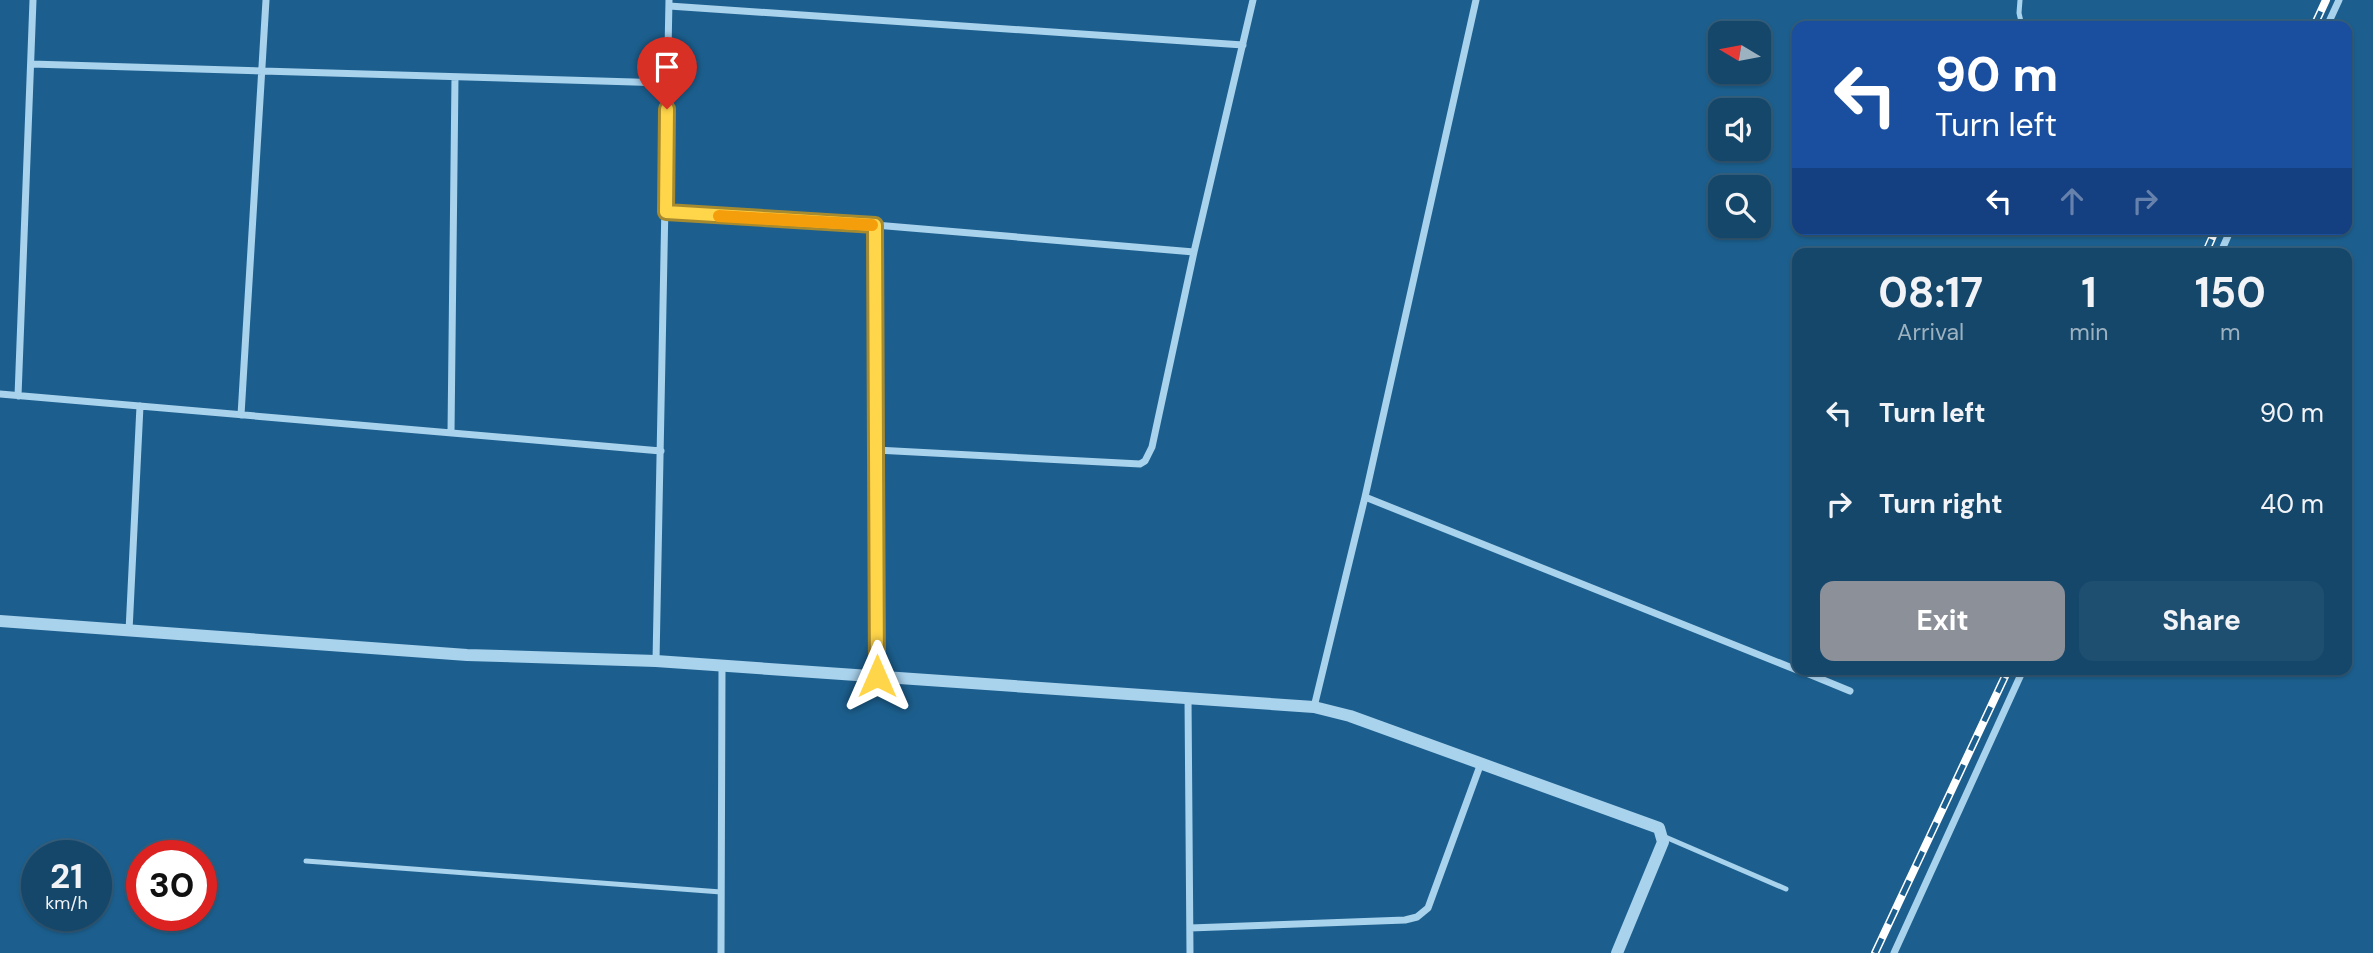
<!DOCTYPE html>
<style>
body{margin:0;font-family:"DM Sans",sans-serif;background:#1e4e70;color:#f1f3f6;height:100vh;display:flex;flex-direction:column;font-size:26px;white-space:nowrap}
*{box-sizing:border-box;margin:0}
p{font-size:23px;color:#9db2c1}
.icon{flex:none;width:38px;height:38px;fill:none;stroke:currentColor;stroke-width:2;stroke-linecap:round;stroke-linejoin:round}
.map{position:relative;flex:1;overflow:hidden}
.drawer{position:absolute;left:1792px;top:248px;width:560px;height:427px;display:flex;flex-direction:column;background:#15476a;border-radius:14px;box-shadow:0 2px 5px #0004,0 0 0 2px #345f7e}
.drawer>*{flex:none}
.hud{position:absolute;left:1792px;top:21px;width:560px;height:214px;border-radius:14px;box-shadow:0 2px 5px #0004,0 0 0 2px #345f7e;background:#1a4fa0;color:#fff;overflow:hidden}
.needle{width:46px;rotate:280deg}
.controls{position:absolute;left:1708px;top:21px;display:grid;gap:14px}
.controls a{display:grid;place-items:center;width:63px;height:63px;border-radius:14px;background:#15476a;box-shadow:0 2px 5px #0004,0 0 0 2px #345f7e;font-size:35px}
.speed{position:absolute;left:21px;top:840px;display:flex;gap:14px;font-size:35px;font-weight:700;text-align:center}
.speed>*{display:grid;place-content:center;width:91px;height:91px;border-radius:50%;background:#15476a;box-shadow:0 2px 5px #0004,0 0 0 2px #345f7e;line-height:1}
.speed small{font-size:18px;font-weight:400}
.speed .limit{border:10px solid #d22;background:#fff;color:#111}
.pin{position:absolute;display:grid;place-items:center;width:60px;height:60px;color:#fff;margin:-72px -30px;border-radius:50% 50% 50% 0;rotate:-45deg;box-shadow:0 0 7px #0007}
.pin .icon{rotate:45deg}
.me{position:absolute;width:77px;margin:-38px;rotate:0deg;stroke-linejoin:round;filter:drop-shadow(0 0 5px #0008)}
.turn{display:flex;align-items:center;gap:24px;height:147px;padding:0 28px;font-size:32px}
.turn .icon{width:91px;height:91px;stroke-width:2.5}
.turn b{display:block;font-size:49px;line-height:60px}
.lanes{display:flex;align-items:center;height:66px;padding:0 28px;background:#0003;justify-content:center;gap:35px;direction:ltr}
.lanes .off{opacity:.35}
.eta{display:flex;justify-content:space-evenly;align-items:center;height:119px;text-align:center}
.eta b{font-size:42px;font-weight:700;line-height:49px}
.primary-button{display:flex;gap:14px;margin-top:auto;padding:14px 28px}
.primary-button a{flex:1;height:80px;border-radius:14px;background:#8c9099;color:#fff;font-size:28px;font-weight:700;line-height:80px;text-align:center}
.primary-button a+a{background:#1e4e70;color:#f1f3f6}
ul{padding:0;list-style:none}
li{display:flex;align-items:center;gap:21px;height:91px;padding:0 28px}
li div{flex:1}
li b{display:block;font-size:26px}
li em{font-style:normal}
.map>svg:first-child{display:block}
.lines{fill:none;stroke-linecap:round;stroke-linejoin:round}
.service{stroke:#a9d2ed;stroke-width:5}
.minor{stroke:#a9d2ed;stroke-width:7}
.tertiary{stroke:#a9d2ed;stroke-width:12}
.rail-casing{stroke:#fff;stroke-width:8}
.rail{stroke:#1c5f8e;stroke-width:5;stroke-dasharray:16;stroke-linecap:butt}
.route-casing{stroke:#a68a30;stroke-width:18}
.route{stroke:#ffd54a;stroke-width:12}
.slow{stroke:#f59e0b;stroke-width:12}
</style>
<div class="map">
<svg width="2373" height="953" viewBox="0 0 2373 953">
<rect width="100%" height="100%" fill="#1c5f8e"/>
<g class="lines">
<path class="service" d="M2020 0 2019 13 2022 26
M1663 836 1786 889
M306 861 721 892"/>
<path class="minor" d="M669 6 1243 45
M2327 26 2339 0
M31 64 667 83
M666 212 875 225 1194 252
M875 225 877 676
M2220 254 2231 229
M0 394 661 451
M18 396 33 0
M241 415 266 0
M451 433 455 77
M876 450 1140 464 1145 461 1152 447 1194 252 1253 0
M1365 497 1797 670
M129 631 140 406
M656 661 669 0
M1799 670 1850 691
M1188 698 1190 953
M1314 707 1365 497 1476 0
M1190 928 1405 920 1417 917 1428 908 1481 763
M721 953 722 666
M1894 953 2023 670"/>
<path class="tertiary" d="M0 621 467 655 656 661 1314 707 1350 716 1659 828 1663 842 1617 953"/>
<g class="rail-casing">
<path id="rail" d="M2314 26 2326 0
M2205 254 2216 229
M1875 953 2008 670"/>
</g>
<use href="#rail" class="rail"/>
</g>
<g class="lines">
<g class="route-casing">
<path id="route" d="M667 109 666 212 875 225 877 676"/>
</g>
<use href="#route" class="route"/>
<path class="slow" d="M719 216 872 225"/>
</g>
</svg>
<div class="controls">
<a><svg class="needle" viewBox="-14 -14 28 28"><path d="M0-13l5 13h-10z" fill="#e53935"/><path d="M0 13l5-13h-10z" fill="#9db2c1"/></svg></a>
<a><svg class="icon" aria-label="sound" viewBox="0 0 24 24"><path d="M4 9h4l5-4v14l-5-4H4zM17 9q2 3 0 6"/></svg></a>
<a><svg class="icon" aria-label="search" viewBox="0 0 24 24"><circle cx="10" cy="10" r="6"/><path d="M15 15l6 6"/></svg></a>
</div>
<div class="speed"><div>21<small>km/h</small></div><div class="limit">30</div></div>
<div class="pin" style="left:667px;top:109px;background:#d93025"><svg class="icon" aria-label="arrive" viewBox="0 0 24 24"><path d="M6 21V4h12l-3 4 3 4H6"/></svg></div>
<svg class="me" style="left:877px;top:676px" viewBox="-20 -20 40 40"><path d="M0-17L14 15 0 8-14 15z" fill="#ffd54a" stroke="#fff" stroke-width="4"/></svg>
<div class="hud">
<div class="turn"><svg class="icon" aria-label="left" viewBox="0 0 24 24"><path d="M17 20v-9H6M10 6l-5 5 5 5"/></svg><div><b>90 m</b>Turn left</div></div>
<div class="lanes"><svg class="icon" aria-label="left" viewBox="0 0 24 24"><path d="M17 20v-9H6M10 6l-5 5 5 5"/></svg><svg class="icon off" aria-label="ahead" viewBox="0 0 24 24"><path d="M12 20V5M6 11l6-6 6 6"/></svg><svg class="icon off" aria-label="right" viewBox="0 0 24 24"><path d="M7 20v-9h11M14 6l5 5-5 5"/></svg></div>
</div>
<section class="drawer">
<div class="eta">
<div><b>08:17</b><p>Arrival</p></div>
<div><b>1</b><p>min</p></div>
<div><b>150</b><p>m</p></div>
</div>
<ul>
<li><svg class="icon" aria-label="left" viewBox="0 0 24 24"><path d="M17 20v-9H6M10 6l-5 5 5 5"/></svg><div><b>Turn left</b></div><em>90 m</em></li>
<li><svg class="icon" aria-label="right" viewBox="0 0 24 24"><path d="M7 20v-9h11M14 6l5 5-5 5"/></svg><div><b>Turn right</b></div><em>40 m</em></li>
</ul>
<div class="primary-button"><a>Exit</a><a>Share</a></div>
</section>
</div>
